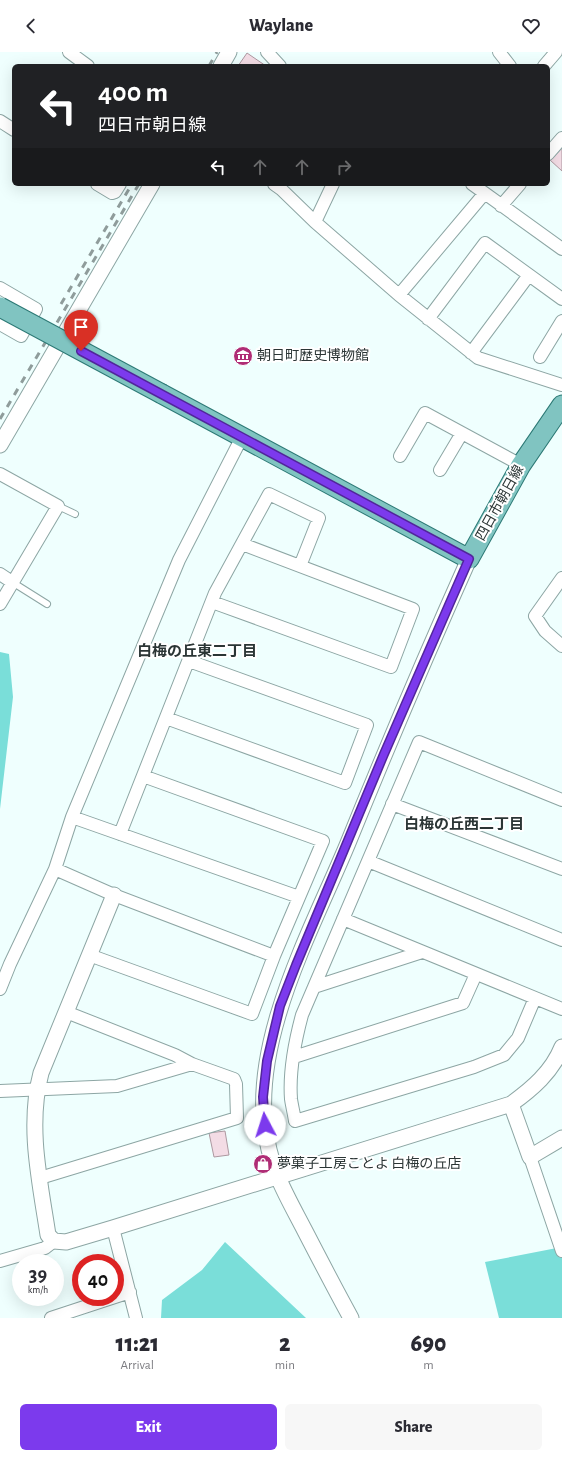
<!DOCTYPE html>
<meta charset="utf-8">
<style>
body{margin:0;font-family:"Alegreya Sans","Noto Sans JP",sans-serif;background:#f7f7f7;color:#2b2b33;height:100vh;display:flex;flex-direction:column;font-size:15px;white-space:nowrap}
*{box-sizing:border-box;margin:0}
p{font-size:13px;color:#7c7c81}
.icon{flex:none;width:22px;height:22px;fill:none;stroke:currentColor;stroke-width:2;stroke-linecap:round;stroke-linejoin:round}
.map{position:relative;height:1266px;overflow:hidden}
.panel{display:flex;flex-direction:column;background:#fff;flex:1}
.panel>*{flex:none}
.banner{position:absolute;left:12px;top:12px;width:538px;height:122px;border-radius:6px;box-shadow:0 4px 16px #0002;background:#202124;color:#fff;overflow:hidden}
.speed{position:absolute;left:12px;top:1202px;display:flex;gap:8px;font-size:20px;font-weight:700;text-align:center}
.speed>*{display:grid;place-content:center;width:52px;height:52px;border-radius:50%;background:#fff;box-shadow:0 4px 16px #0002;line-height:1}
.speed small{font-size:10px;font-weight:400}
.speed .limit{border:6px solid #d22;background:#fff;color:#111}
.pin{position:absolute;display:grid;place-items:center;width:34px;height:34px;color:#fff;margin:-41px -17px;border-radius:50% 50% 50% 0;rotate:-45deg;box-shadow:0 0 4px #0007}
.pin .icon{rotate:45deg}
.me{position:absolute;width:44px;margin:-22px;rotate:355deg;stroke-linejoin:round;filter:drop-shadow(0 0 3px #0008)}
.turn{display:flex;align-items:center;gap:14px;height:84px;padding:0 20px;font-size:18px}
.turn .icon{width:52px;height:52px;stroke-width:2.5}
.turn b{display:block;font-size:28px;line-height:34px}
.lanes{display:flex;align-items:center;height:38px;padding:0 20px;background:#0003;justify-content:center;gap:20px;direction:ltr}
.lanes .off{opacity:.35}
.eta{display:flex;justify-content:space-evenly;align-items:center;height:68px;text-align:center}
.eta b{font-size:24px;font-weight:800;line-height:28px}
.button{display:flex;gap:8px;margin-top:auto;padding:8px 20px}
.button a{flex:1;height:46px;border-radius:6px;background:#7c3aed;color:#fff;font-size:16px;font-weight:800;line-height:46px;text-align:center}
.button a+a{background:#f7f7f7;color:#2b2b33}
header{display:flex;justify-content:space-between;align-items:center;height:52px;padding:0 20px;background:#fff;font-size:18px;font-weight:800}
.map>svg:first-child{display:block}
.green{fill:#7aded9}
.building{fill:#f3dce5;stroke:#ad98a0}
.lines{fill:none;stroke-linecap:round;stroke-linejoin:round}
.service-casing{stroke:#8da6a4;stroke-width:8}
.minor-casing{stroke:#8da6a4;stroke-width:14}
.tertiary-casing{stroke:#8da6a4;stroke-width:17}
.primary-casing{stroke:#2c7975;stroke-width:21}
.service{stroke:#fff;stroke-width:6}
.minor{stroke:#fff;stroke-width:12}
.tertiary{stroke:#fff;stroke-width:15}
.primary{stroke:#80c4c1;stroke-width:19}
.rail{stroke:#8f9c9b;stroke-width:3;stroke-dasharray:7 7;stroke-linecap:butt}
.primary-bridge-casing{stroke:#2c7975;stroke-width:21;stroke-linecap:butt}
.primary-bridge{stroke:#80c4c1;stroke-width:19}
.route-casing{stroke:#51269a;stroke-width:10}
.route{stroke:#7c3aed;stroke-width:7}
.labels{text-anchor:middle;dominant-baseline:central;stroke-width:4;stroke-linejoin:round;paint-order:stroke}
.poi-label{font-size:14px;fill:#2b3535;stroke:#fff;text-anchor:start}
.street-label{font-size:14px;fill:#2b3535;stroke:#fff}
.neighbourhood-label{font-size:15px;font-weight:bold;fill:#2b3535;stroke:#fff}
</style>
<header><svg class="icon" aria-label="back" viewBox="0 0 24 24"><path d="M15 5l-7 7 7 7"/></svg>Waylane<svg class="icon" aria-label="heart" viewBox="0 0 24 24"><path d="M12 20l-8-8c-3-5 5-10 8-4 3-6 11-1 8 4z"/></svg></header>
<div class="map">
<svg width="562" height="1266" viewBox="0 0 562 1266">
<rect width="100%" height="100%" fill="#effffe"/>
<path class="green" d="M0 600 9 602 13 645 0 757Z
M225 1190 306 1266H161L162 1248 202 1218Z
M562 1195V1266H499L485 1210Z"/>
<path class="building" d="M247 1 266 14H238Z
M562 95V119L550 108Z
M225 1079 229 1103 214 1105 209 1081Z"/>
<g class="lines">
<g class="service-casing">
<path id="service" d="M58 454 75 462
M12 530 47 552"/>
</g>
<g class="minor-casing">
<path id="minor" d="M69 0 88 14
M267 0 280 14
M499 0 510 14
M544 14 556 0
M0 69 14 78
M548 102 562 86
M97 132 112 141 115 140 120 132
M274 132 281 137 315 170 399 243 478 306 562 333
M472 132 562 197
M501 154 520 132
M315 170 333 132
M0 236 36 257 21 284 0 272
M399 243 484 142
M428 267 485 191 562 247
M471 301 529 223
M540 305 562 269
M400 404 425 361 521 413
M440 418 462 381
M0 422 58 454 0 552
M0 522 12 530
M562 526 535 564 545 579 562 594
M212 550 391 615 413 557 242 492
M166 666 345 731 367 673 189 609
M392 752 562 817
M72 765 299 845
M120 782 215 541 269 442 319 466 300 514
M368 809 562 888
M55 817 114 843 274 904
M343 867 562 957
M89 903 252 962 274 904 323 789 143 724
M314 935 422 900
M0 937 10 912 55 817 72 765 179 508 242 385
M535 946 518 986 504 1003 474 1015 295 1069C294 1062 292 1054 291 1047 289 1020 295 989 302 963L419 690 562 748
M294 1005 463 951 476 922
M0 1039 117 1034 192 1012
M530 1105 562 1199
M40 1126 237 1066 236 1032 234 1027 192 1012 175 1003 66 960
M113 1176 136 1266
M0 1209 45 1196 54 1189
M51 1266 130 1240"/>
</g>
<g class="tertiary-casing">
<path id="tertiary" d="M221 14 229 0
M0 393 152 132
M114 843 41 1021C27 1074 40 1130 48 1183L54 1189 66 1190 113 1176 511 1052C532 1037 552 1020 562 995
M511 1052 530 1105 562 1086
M351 1266C335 1237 320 1208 305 1179 289 1148 273 1122 267 1088 248 992 312 878 348 791 387 695 427 601 469 507"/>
</g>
<g class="primary-casing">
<path id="primary" d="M162 342 469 507 521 413 562 353"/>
</g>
<use href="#service" class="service"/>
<use href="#minor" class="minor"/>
<use href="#tertiary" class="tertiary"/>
<use href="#primary" class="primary"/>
<path class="rail" d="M209 14 217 0
M61 252 132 132
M0 367 139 132"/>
<g class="primary-bridge-casing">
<path id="primary-bridge" d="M0 255 162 342"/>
</g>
<use href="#primary-bridge" class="primary-bridge"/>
</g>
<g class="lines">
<g class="route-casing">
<path id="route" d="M81 299 469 507 384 702 296 913 280 954 267 1009 263 1045 265 1073"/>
</g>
<use href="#route" class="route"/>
</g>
<defs>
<g id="museum-disc" transform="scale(1)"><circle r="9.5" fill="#af2c75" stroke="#fff"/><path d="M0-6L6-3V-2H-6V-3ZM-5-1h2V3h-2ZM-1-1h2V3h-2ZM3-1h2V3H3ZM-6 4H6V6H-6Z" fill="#fff"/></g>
<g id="shop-disc" transform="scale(1)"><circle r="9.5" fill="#af2c75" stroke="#fff"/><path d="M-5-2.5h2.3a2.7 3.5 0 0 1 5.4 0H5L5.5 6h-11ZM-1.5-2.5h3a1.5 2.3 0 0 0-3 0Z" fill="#fff"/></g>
</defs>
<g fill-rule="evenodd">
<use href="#museum-disc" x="243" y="304"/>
<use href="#shop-disc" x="263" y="1112"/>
</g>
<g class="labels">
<g class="poi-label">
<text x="257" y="304">朝日町歴史博物館</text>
<text x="277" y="1112">夢菓子工房ことよ 白梅の丘店</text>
</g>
<g class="street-label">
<text transform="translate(500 451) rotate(-61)">四日市朝日線</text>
</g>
<g class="neighbourhood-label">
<text x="197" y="599">白梅の丘東二丁目</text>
<text x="464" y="772">白梅の丘西二丁目</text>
</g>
</g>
</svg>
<div class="speed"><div>39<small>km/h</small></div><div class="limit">40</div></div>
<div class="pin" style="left:81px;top:299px;background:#d93025"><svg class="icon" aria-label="arrive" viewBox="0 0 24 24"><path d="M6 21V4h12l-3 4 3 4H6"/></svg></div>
<svg class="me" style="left:265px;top:1073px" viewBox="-20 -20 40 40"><circle r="19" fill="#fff"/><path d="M0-13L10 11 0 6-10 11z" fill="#7c3aed"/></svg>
<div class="banner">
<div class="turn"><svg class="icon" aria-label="left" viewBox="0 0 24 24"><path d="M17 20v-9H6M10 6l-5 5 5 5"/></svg><div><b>400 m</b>四日市朝日線</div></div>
<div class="lanes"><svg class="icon" aria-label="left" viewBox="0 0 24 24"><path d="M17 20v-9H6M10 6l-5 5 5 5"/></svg><svg class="icon off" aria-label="ahead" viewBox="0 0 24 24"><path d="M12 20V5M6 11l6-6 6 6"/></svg><svg class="icon off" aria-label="ahead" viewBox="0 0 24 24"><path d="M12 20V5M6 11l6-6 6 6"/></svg><svg class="icon off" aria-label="right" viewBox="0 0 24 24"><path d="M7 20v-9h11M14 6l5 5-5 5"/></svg></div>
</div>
</div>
<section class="panel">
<div class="eta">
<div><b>11:21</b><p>Arrival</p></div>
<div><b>2</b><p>min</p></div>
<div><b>690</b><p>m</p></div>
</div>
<div class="button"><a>Exit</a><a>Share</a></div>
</section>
